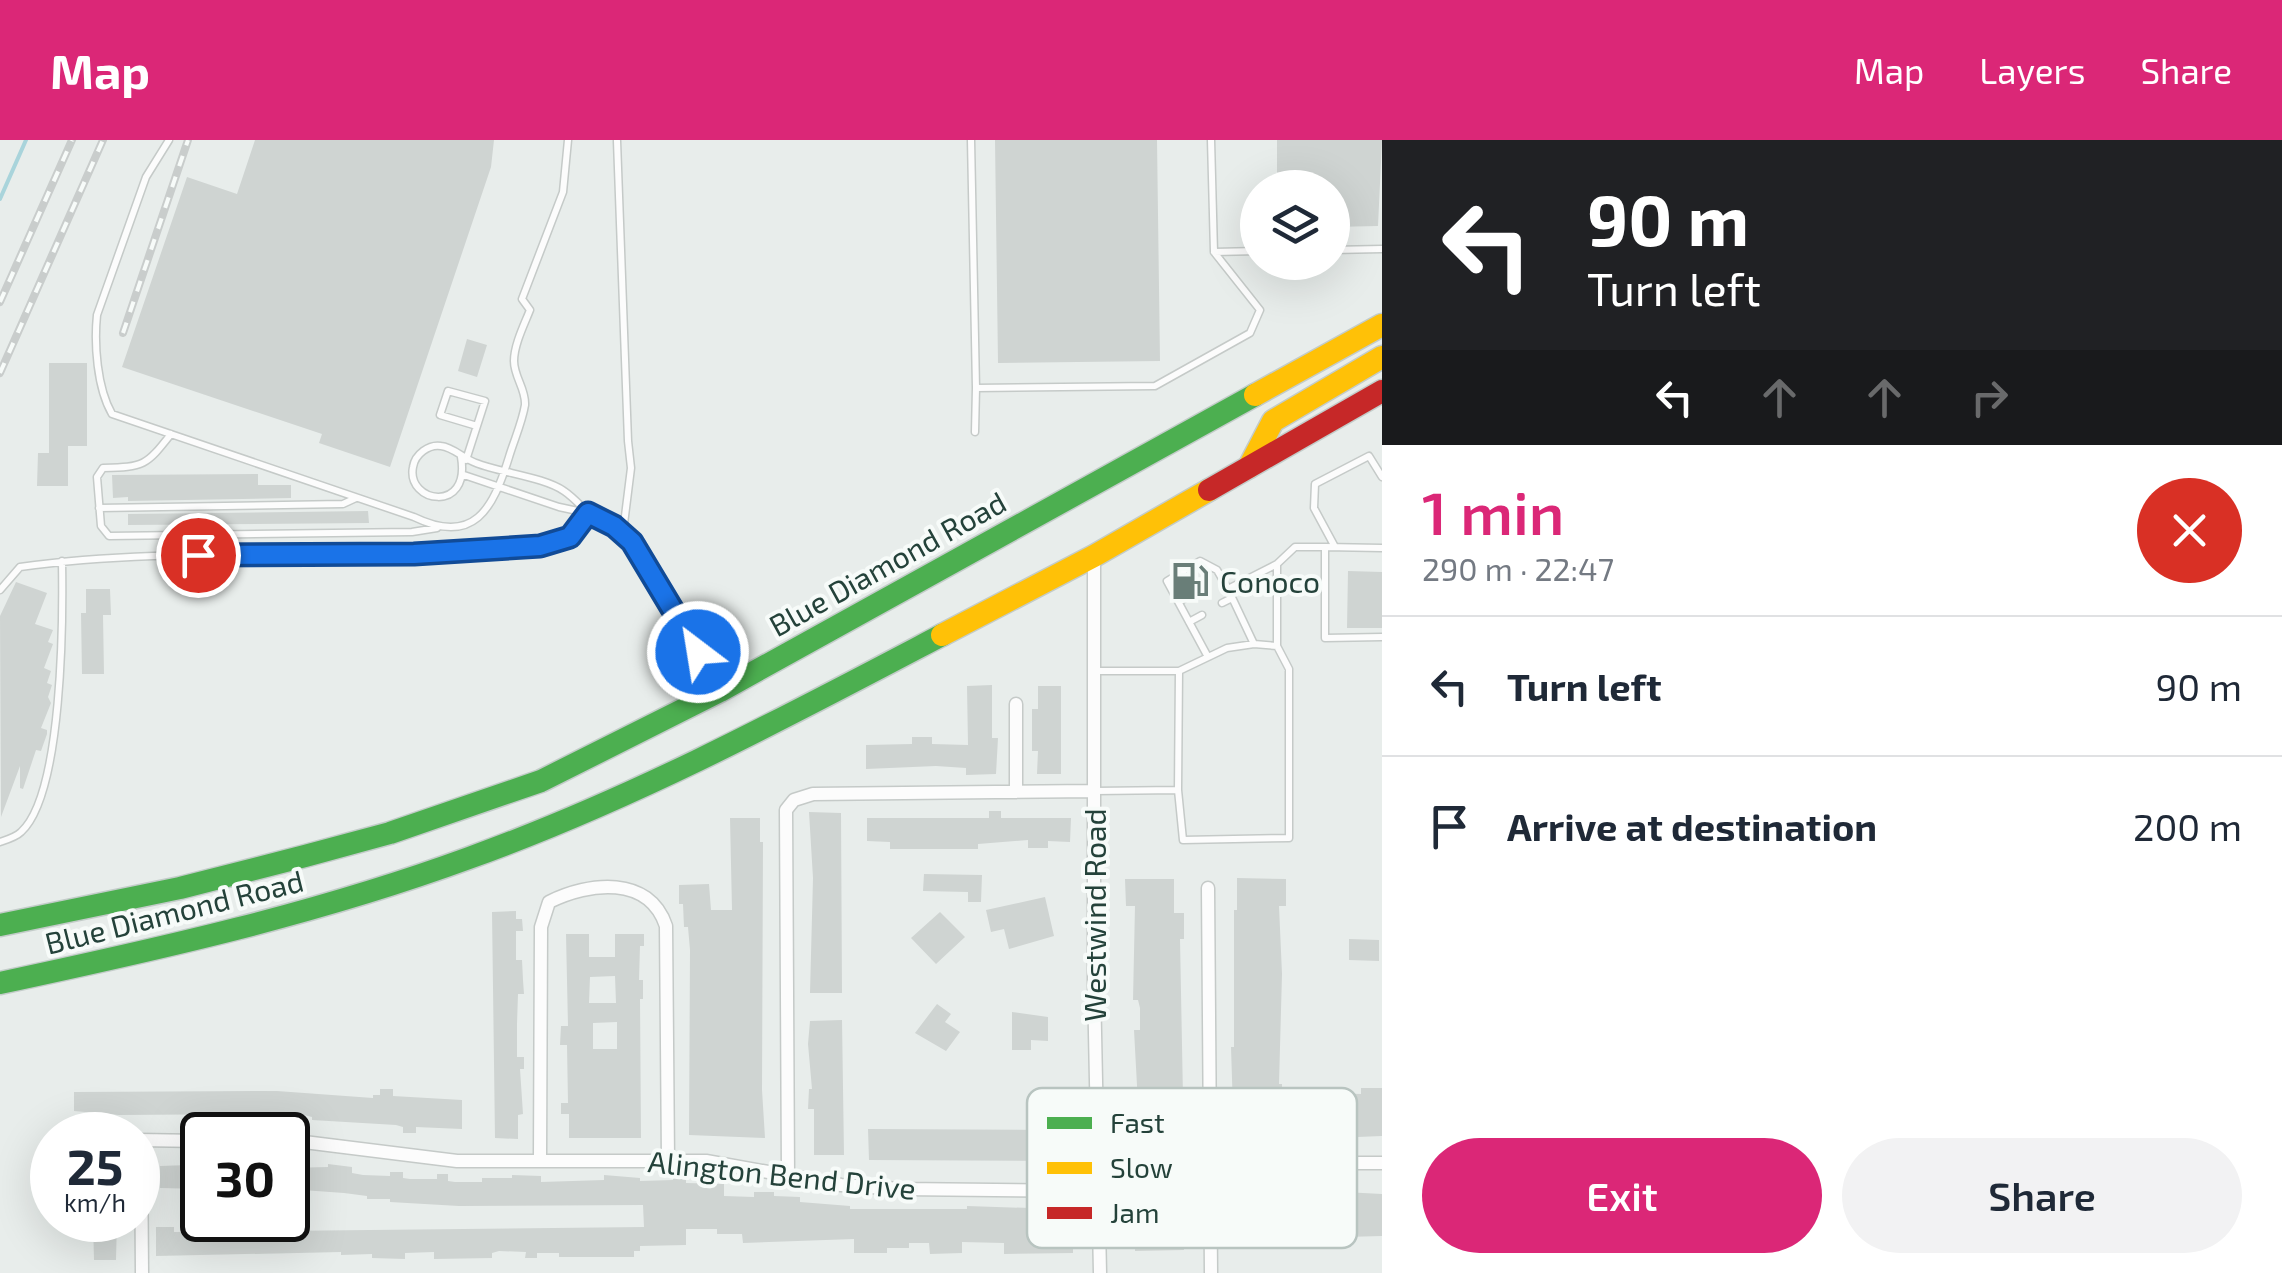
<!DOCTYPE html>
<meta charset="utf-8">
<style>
body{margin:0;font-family:"Exo 2",sans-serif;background:#f2f2f3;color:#1f2937;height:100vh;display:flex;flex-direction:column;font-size:38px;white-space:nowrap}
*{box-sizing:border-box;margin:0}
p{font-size:32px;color:#747a83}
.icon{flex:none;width:55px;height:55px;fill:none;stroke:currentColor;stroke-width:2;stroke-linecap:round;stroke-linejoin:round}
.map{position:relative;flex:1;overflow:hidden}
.details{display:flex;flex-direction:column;background:#fff;width:900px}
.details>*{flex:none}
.top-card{background:#202124;color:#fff;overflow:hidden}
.controls{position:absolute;left:1240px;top:30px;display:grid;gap:20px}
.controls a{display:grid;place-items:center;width:110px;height:110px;border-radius:50%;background:#fff;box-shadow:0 10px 40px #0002;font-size:50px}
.speed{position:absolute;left:30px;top:972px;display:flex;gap:20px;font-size:50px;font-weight:700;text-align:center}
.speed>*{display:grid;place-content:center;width:130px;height:130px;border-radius:50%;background:#fff;box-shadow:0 10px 40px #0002;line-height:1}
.speed small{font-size:25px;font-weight:400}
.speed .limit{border:5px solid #111;border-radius:15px;background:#fff;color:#111}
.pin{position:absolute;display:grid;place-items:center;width:85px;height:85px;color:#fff;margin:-42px;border:5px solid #fff;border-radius:50%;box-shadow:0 2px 10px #0007}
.me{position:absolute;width:110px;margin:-55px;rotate:329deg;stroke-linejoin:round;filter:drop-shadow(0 0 8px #0008)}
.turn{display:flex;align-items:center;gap:35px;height:210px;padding:0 40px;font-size:45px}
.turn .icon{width:130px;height:130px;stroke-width:2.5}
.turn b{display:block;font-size:70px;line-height:85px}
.lanes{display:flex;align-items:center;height:95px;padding:0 40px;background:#0003;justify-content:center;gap:50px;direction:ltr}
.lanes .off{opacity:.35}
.round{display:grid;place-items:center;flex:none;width:105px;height:105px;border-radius:52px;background:#f2f2f3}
.summary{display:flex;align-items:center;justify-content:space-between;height:170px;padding:0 40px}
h1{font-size:60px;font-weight:600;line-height:75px;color:#db2777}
.button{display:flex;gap:20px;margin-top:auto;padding:20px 40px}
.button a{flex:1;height:115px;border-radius:60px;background:#db2777;color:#fff;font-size:40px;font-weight:600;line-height:115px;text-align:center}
.button a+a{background:#f2f2f3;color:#1f2937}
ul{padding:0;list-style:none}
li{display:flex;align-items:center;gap:30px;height:140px;padding:0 40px;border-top:2px solid #e0e1e3}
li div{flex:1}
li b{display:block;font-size:38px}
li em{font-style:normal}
header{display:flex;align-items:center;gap:60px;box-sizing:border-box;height:140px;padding:0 50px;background:#db2777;color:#fff}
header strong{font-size:48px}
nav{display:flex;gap:55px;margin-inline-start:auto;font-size:35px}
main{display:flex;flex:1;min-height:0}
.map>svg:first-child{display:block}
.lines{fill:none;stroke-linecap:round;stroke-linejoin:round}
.stream{stroke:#a9d4db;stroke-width:4}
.building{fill:#cfd4d2;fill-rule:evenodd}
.lane-casing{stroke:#c5cac8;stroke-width:9}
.street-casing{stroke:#c5cac8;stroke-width:15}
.fast-casing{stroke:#c3ccc9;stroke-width:25}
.slow-casing{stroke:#c3ccc9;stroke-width:25}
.jam-casing{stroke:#c3ccc9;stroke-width:25}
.lane{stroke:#fcfcfc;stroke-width:6}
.street{stroke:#fcfcfc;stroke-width:12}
.fast{stroke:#4caf50;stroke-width:22}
.slow{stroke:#ffc107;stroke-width:22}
.jam{stroke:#c62828;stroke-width:22}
.rail-casing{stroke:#c9cdcc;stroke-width:8}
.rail{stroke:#f7fbf9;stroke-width:4;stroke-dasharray:11;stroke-linecap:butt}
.route-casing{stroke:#114b97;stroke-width:25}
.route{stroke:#1a73e8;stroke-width:18}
.labels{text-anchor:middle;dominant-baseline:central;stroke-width:8;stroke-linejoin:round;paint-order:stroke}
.street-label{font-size:30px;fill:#24423a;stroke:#f7fbf9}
.poi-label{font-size:30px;fill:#24423a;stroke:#f7fbf9;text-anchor:start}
.key{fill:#f7fbf9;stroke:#b8c4c0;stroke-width:2.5}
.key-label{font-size:28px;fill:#24423a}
</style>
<header>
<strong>Map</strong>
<nav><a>Map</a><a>Layers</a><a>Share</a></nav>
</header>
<main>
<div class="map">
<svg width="1382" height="1133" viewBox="0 0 1382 1133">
<rect width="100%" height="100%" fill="#e8edeb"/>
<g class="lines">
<path class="stream" d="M0 59 26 0"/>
</g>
<path class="building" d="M255 0H494L491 27 390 327 319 303 322 294 122 227 187 37 237 54Z
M995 0H1157L1160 221 998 223Z
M1277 0H1382L1378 86 1332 87V48H1277Z
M467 199 487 205 477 237 458 231Z
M49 223H87V306H68V346H37L38 313H49Z
M258 334V345H291V358L128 361V357L113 358 112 335Z
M368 371 369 383 128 385V374Z
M1348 431 1382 432V488H1347Z
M16 442 47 453 35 484 53 490 48 502 53 504 44 528 51 531 47 543 52 545 48 557 51 563 41 588 47 590V594L41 611 36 610 23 649 20 648V626L1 677 0 476Z
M86 449H110L111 475H103L104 534H82L81 473H86Z
M992 545V598H998L996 634 966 635V628L936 626 866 629V605L912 604V597H932V604L968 605 967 546Z
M1038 546H1061V634H1037L1038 611H1032V569H1038Z
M989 671H1001V678H1071L1070 702 1048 701V708H1028V700L978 704V709H890V702L867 701V678H989Z
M809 672 841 673 842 853H810L813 738Z
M730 678H760V702H763L762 950 765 998 689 995 690 810 688 787H684L683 764H679V745L709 744 711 770H732Z
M924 734 982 735 981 762H968V752L923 751Z
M1237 738 1286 739V766H1279L1282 834 1279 944H1282V960H1277V984L1300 983 1299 952 1361 954V948H1382V996L1234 1002 1231 907H1234V770H1237Z
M1125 739H1174V773H1184V799H1180L1185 1064H1176L1177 1095H1183L1184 1110 1135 1111 1137 1038H1142L1134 890H1140V868L1138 860H1133L1135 766H1126Z
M1045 757 1054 796 1009 809 1004 789 991 792 986 770Z
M516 771V779H522L523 791H516V820H522L523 840 524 854H518L517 884V917H524V929H520L523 974 518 975V999L495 998 492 772Z
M940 772 965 797 936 824 911 798Z
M566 794H589V817H615V794H644V806H640L639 840H643V859H640L641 998H569V974H561V963H568L567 905H560L561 886H568ZM615 836 616 863H589L590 837ZM617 882V909H593V883Z
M1349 799 1379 800V821L1349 820Z
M937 864 951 874 945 882 960 892 946 911 915 893Z
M1012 872 1048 877V901L1031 900V910H1012Z
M842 880 844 1015H814V969H808L809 949H812L808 904 810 881Z
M380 949H393V956L462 960V989L416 987V993H403V987L396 985 312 980V977L304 975 278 976V981H265V975L259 974 119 975 74 971V952L277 951 373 958V955H380Z
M868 989 1072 990 1073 1021 869 1020Z
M189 1019H202V1049L160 1048V1026L189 1025Z
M328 1024 352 1027V1033L363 1035 390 1036V1032H403V1038L410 1039H437V1034H448V1041L455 1042H482V1038H512V1035L541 1036V1042L604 1040V1035L640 1038V1041L673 1040V1035H686V1043L724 1044V1056L754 1057V1052H774V1056L800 1057V1062L850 1066V1069H967V1066L1061 1069V1081H1073V1113L1004 1114V1103L962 1102V1113L930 1114 929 1103H909V1108H887V1113H854V1099L743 1103 742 1094H717V1089H686V1105L640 1106V1111H634V1117H559V1113H537V1118H525L526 1112 499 1111 492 1113V1118L434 1119V1112L405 1113V1119L372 1118V1114L341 1115V1112L156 1116V1087H174V1092L644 1087 643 1065 459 1066 390 1062V1059H367V1056L344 1053 288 1049V1028L328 1027Z
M1303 1047 1344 1048V1052L1382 1054V1096L1230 1100 1231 1050 1270 1057 1303 1056Z
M93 1080H117L116 1120H94Z"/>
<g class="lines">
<g class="lane-casing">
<path id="lane" d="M169 0 146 37 97 175C94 204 97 248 112 274L414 377C474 406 493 369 509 317 514 300 522 283 525 265 526 249 514 237 514 221 514 205 524 185 530 170L522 159 563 52 568 0
M971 0 976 248 1155 246 1250 193 1260 170 1214 112
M1211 0 1214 112 1258 111
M617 1 628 301 631 328 623 392
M1332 110 1382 109
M975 292 976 248
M171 294C146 326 144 327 103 328L97 337 101 386 109 396 412 392 437 388
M461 317C471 374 406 363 413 327 415 314 429 304 441 306 453 307 464 319 476 323 501 333 544 337 564 351 573 357 580 365 587 372
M466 320 485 261 448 251 440 275 477 286
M464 335 559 367 587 373
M99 368 343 364 356 358
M1335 407 1314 368 1315 344 1369 316 1382 337
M1382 408 1325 407V498L1382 497
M0 450 20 427C167 406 315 420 463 411 494 409 541 414 568 398 576 393 582 381 587 374
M1179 462 1190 455
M1222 463 1232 458
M1189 482 1202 475
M1254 504 1228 449 1277 424
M1208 517 1167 441 1200 421 1217 430 1228 449
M1095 531H1179L1227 508 1254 504 1277 506V424L1295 407H1325
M1178 650 1183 700 1289 698V529L1277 506
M1095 651 1178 650 1179 531
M0 702C6 700 16 697 21 692 63 654 63 478 62 421"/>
</g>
<g class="street-casing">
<path id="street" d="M588 373 614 386 633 402 720 551
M1094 416V845L1100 1133
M1016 564V652
M1208 748 1211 1133
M138 1000 202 1001
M288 1000 457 1021H706L841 1045 901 1049 1098 1051
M141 1001 142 1133
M540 1019 541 787 549 762C589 742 649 735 666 786L668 1019
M1210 1023H1382
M788 1035 786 670 794 660 813 654 1094 651"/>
</g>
<g class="fast-casing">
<path id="fast" d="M0 785 180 748 305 716 390 693 541 641 720 551 1255 255
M0 843C159 809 316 774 469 718 633 659 788 576 942 495"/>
</g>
<g class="slow-casing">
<path id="slow" d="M1255 255 1382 185
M1249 327 1273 281 1382 217
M942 495 1094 416 1209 350"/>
</g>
<g class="jam-casing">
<path id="jam" d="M1209 350 1382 251"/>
</g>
<use href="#lane" class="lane"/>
<use href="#street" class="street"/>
<use href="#fast" class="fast"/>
<use href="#slow" class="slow"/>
<use href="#jam" class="jam"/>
<g class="rail-casing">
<path id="rail" d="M0 162 72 0
M123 193 188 0
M0 233 103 0"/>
</g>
<use href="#rail" class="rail"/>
</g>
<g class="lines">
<g class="route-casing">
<path id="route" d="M198 415 414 414 540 406 570 397 588 373 614 386 632 402 698 512"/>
</g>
<use href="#route" class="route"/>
</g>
<defs>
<g id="fuel-bare" transform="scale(3)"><path d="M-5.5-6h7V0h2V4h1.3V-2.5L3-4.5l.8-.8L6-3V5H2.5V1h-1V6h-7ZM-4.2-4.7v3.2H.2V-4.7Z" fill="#697e78" stroke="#f7fbf9" stroke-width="2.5" paint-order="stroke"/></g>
</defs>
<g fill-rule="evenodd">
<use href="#fuel-bare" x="1190" y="441"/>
</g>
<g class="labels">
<g class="street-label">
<text transform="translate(887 423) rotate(-29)">Blue Diamond Road</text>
<text transform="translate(174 771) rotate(-14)">Blue Diamond Road</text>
<text transform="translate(1094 775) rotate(-90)">Westwind Road</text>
<text transform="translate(782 1034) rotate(6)">Alington Bend Drive</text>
</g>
<g class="poi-label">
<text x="1220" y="441">Conoco</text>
</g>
</g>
<rect x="1027" y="948" width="330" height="160" rx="15" class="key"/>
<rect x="1047" y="977" width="45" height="12" fill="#4caf50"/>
<rect x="1047" y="1022" width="45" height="12" fill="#ffc107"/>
<rect x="1047" y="1067" width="45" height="12" fill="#c62828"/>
<g class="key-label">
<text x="1110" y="993">Fast</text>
<text x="1110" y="1038">Slow</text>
<text x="1110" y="1083">Jam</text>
</g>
</svg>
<div class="controls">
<a><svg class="icon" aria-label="layers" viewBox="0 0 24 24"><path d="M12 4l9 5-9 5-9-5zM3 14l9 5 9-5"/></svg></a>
</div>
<div class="speed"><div>25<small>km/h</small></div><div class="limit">30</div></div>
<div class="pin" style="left:198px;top:415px;background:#d93025"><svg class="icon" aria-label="arrive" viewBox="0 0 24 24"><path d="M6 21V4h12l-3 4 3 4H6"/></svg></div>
<svg class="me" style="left:698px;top:512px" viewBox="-20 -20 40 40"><circle r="17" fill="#1a73e8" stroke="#fff" stroke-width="3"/><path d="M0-11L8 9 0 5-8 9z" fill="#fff"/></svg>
</div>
<section class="details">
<div class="top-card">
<div class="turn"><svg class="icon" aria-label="left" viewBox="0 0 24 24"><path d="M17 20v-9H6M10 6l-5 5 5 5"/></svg><div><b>90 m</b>Turn left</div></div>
<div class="lanes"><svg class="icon" aria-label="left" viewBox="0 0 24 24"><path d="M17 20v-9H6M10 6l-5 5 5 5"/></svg><svg class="icon off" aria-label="ahead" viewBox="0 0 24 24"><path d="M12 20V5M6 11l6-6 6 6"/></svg><svg class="icon off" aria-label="ahead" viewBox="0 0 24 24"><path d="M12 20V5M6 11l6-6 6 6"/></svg><svg class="icon off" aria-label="right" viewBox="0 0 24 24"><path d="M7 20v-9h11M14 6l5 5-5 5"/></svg></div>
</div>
<div class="summary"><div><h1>1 min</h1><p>290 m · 22:47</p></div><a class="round" style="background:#d93025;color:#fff"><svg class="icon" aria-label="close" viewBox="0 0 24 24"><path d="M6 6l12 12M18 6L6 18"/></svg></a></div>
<ul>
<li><svg class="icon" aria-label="left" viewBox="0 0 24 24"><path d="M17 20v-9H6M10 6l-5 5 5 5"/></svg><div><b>Turn left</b></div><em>90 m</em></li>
<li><svg class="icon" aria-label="arrive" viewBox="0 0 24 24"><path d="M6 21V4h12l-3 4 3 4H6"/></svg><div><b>Arrive at destination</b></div><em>200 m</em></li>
</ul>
<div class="button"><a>Exit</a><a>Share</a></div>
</section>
</main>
